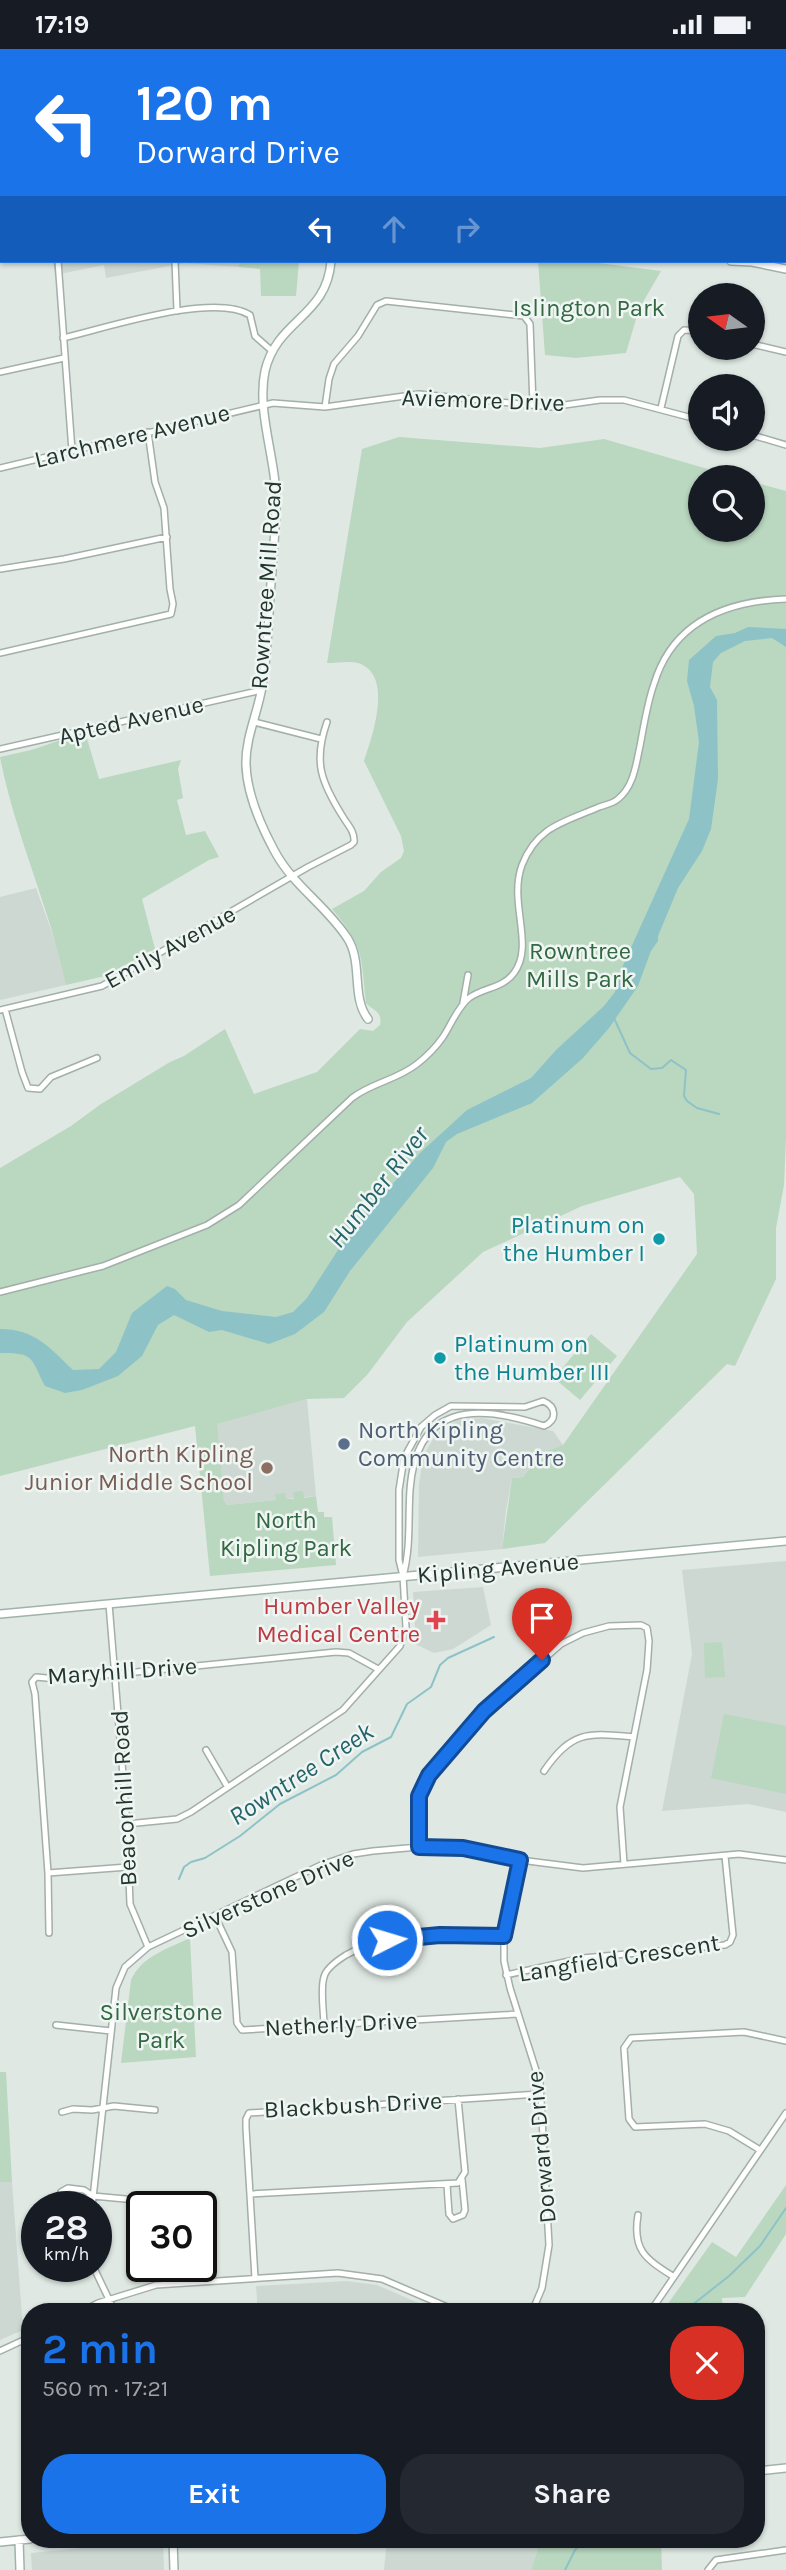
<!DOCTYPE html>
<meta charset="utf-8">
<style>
body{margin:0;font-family:Karla,sans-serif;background:#242831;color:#f1f3f6;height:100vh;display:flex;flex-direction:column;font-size:26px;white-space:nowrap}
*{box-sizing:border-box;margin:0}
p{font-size:23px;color:#9ea1a6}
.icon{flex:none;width:38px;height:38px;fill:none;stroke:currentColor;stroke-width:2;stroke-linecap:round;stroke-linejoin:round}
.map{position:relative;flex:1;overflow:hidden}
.panel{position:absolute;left:21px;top:2254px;width:744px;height:245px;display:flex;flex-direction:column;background:#171b24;border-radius:28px;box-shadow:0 2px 5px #0004}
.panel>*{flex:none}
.guide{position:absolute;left:0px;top:0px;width:788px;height:214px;box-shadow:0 2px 5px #0004;background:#1a73e8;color:#fff;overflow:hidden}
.needle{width:46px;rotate:284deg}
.fabs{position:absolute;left:688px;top:234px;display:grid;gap:14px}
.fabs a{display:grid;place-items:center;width:77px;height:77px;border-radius:50%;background:#171b24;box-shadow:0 2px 5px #0004;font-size:35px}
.speed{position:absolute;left:21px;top:2142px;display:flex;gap:14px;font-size:35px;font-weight:700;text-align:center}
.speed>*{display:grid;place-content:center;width:91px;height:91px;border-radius:50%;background:#171b24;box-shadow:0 2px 5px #0004;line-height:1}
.speed small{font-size:18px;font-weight:400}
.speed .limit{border:4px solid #111;border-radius:10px;background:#fff;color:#111}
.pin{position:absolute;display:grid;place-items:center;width:60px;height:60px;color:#fff;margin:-72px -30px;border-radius:50% 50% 50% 0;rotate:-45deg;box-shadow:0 0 7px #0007}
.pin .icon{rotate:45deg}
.me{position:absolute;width:77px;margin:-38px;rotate:85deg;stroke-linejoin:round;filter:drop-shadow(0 0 5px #0008)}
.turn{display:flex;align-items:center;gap:24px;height:147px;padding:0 21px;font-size:32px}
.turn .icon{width:91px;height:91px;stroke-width:2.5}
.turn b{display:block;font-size:49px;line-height:60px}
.lanes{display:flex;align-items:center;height:66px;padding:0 21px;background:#0003;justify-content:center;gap:35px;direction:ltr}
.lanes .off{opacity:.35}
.round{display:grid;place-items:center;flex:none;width:74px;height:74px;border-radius:28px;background:#242831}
.head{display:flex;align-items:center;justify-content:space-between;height:119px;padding:0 21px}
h1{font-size:42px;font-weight:700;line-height:52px;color:#1a73e8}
.cta{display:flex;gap:14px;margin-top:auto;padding:14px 21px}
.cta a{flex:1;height:80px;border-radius:28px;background:#1a73e8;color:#fff;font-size:28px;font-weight:700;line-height:80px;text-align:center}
.cta a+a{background:#242831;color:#f1f3f6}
.status{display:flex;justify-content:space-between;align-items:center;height:49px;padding:0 35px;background:#171b24;direction:ltr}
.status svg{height:19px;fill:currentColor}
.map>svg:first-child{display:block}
.built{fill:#ced8d2}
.green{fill:#bad7c0}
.water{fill:#8dc3c7}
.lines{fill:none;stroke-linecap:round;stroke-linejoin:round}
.stream{stroke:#8dc3c7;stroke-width:2}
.street-casing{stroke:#a3afa9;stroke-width:8}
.secondary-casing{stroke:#a0b3aa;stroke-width:10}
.street{stroke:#fff;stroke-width:5}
.secondary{stroke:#fff;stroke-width:7}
.route-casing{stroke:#114b97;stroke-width:18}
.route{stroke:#1a73e8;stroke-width:12}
.culture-dot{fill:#0f9aa8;stroke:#eff5f2;stroke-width:2.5}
.service-dot{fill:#5c6f8a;stroke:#eff5f2;stroke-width:2.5}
.education-dot{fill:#8d6e63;stroke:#eff5f2;stroke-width:2.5}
.health-dot{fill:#e0444e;stroke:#eff5f2;stroke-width:2.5}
.labels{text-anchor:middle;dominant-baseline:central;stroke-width:5;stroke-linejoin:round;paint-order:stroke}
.park-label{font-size:24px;fill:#326842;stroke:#eff5f2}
.street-label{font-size:24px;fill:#22362f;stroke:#eff5f2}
.culture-label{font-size:24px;fill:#0d838f;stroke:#eff5f2;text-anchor:end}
.service-label{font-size:24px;fill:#4e5e75;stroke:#eff5f2;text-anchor:start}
.education-label{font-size:24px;fill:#785e54;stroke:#eff5f2;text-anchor:end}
.health-label{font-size:24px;fill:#be3a42;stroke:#eff5f2;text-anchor:end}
.water-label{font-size:26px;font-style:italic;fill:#24646a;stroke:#eff5f2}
</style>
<div class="status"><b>17:19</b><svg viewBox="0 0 49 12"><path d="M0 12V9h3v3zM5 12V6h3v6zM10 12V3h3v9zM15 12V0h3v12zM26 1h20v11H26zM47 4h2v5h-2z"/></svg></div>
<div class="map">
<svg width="786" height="2521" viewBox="0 0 786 2521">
<rect width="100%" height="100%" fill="#dfe8e3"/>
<path class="built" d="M419 0H544V2H419Z
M53 212H239V218L185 214 106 229 104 216 55 226Z
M36 839 60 906 66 936 0 951V848Z
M307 1350 316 1447 227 1456 224 1453 216 1375Z
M482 1369 553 1382 563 1396 544 1403 523 1428 512 1429 506 1461 502 1500 418 1508 419 1436 423 1407 435 1387 457 1371Z
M786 1512V1763L748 1755 662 1762 692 1605 682 1521Z
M483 1538 491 1576 453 1600 434 1604 411 1593 415 1579 413 1543Z
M0 2133H12L23 2281 0 2291Z
M347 2232 377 2236 439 2263H258L256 2237Z
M387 2490H541L531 2521H384Z
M163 2491 164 2521H32L31 2504Z"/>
<path class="green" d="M239 212H299L296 247H261L260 220 239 218Z
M538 212H583L661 222 639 260 626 304 576 309 545 306Z
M399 388 540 399 604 390 739 429H700V481H752L753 433 786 442V1089L784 1136 776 1179V1230L735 1317 727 1315 545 1494 502 1500 512 1429 523 1428 544 1403 563 1396 697 1205 694 1145 680 1128 582 1157 483 1203 407 1273 367 1326 344 1349 307 1350 217 1375 224 1452 227 1456 276 1451 275 1445 285 1444 286 1450H294L293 1443 303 1442 304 1449 316 1447 318 1463H324V1468H332L336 1516 210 1527 195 1377 0 1427V1119L71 1077 101 1055 170 1013 184 1007 225 980 254 1045 317 1023 360 980 373 982 380 976C383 962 373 962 366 954 361 907 364 897 332 860L364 842 381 823 401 809 404 802 401 787 364 712C372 688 393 629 361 615 351 611 338 614 327 614L362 400Z
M85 683 99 730 181 711 178 720 183 749 177 751 186 786 205 782 219 808 209 811 142 850 155 900 105 927 66 936C50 859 15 786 0 708L31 701Z
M591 1285 617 1307 580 1351 554 1329Z
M722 1593 725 1628 705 1629 704 1594Z
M724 1665 786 1677V1745L711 1729Z
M190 1889 196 2008 121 2014 131 1931C142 1907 167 1900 190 1889Z
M0 2023H6L12 2133H0Z
M786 2136V2185L745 2248 722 2249 723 2263H662L712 2193 736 2208Z
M541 2490H661L662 2521H531Z"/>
<path class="water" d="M748 578 786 580V598L772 589 745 592 721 604 713 613 710 638 717 651 718 730 711 780 702 802 678 839 658 887V892L651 902 638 937 609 979 583 1009 532 1054 457 1085 446 1093 433 1119 350 1222 324 1263 295 1285 269 1295 222 1281 209 1283 174 1266 158 1276 142 1307 118 1327 82 1341 65 1344 45 1337C31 1310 35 1303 0 1304V1280C35 1280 50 1299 73 1321L99 1320 116 1303 132 1264 167 1237 175 1240 186 1251 222 1262 276 1268 293 1263 307 1249 349 1184 421 1103 467 1061 531 1029 556 1001 604 957 615 943 620 923 689 770 699 693 694 657 687 632 689 611 716 587 735 584Z"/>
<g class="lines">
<path class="stream" d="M613 967 630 1004 651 1020 662 1019 671 1011 686 1021 684 1047 687 1052 697 1059 719 1065
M179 1830 184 1818 191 1813 205 1809 240 1787 280 1755 336 1726 362 1703 391 1688 407 1655 431 1638 440 1616 448 1609 494 1588
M688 2263 691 2257 729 2227 760 2197 786 2159
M565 2521 575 2501 586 2490"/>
<g class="street-casing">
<path id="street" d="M226 0V2
M592 0V2
M734 0V2
M135 2V0
M0 79H2
M58 212 72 402
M175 212 177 262
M63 289C106 279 213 243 250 266L255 287 272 302
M752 295 786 303
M0 323 64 309
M325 358 329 330 334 315 358 287 377 256 386 252 524 267 530 275 533 356
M661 359 678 287 684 281 700 282
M752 386 786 396
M0 419 273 354 325 358 419 345 550 358 600 351H624L700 371
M0 520 64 510 167 488
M0 604 171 565 173 555 170 540 164 459 155 433 148 383
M254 673 321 690
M0 700 262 641
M463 954 468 926
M5 960 22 1023 28 1039 40 1040 51 1028 97 1009
M0 961 102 937 308 818 351 796 354 793C355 783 348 776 343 768 321 733 313 713 327 673
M0 1243 103 1217 207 1176 239 1156 352 1049C371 1034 397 1031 417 1015 426 1008 436 998 443 988 451 976 457 959 469 949 484 938 502 940 514 924 535 896 508 854 522 816 537 777 565 773 599 758 605 756 614 754 618 750 634 737 636 715 640 697 644 676 647 655 654 635 673 572 726 552 786 550
M109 1555 127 1775 130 1855 148 1898
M206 1701 227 1737
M544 1722C572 1681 588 1684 634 1688
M127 1775 177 1770 191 1763 343 1661 400 1597 406 1578 403 1527 399 1511V1441L404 1409 421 1378 435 1366 451 1357 525 1358 543 1352C556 1357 558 1371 544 1377 475 1354 416 1355 410 1441 408 1470 411 1499 403 1527
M419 1798 418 1761 423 1735 484 1662 561 1595 583 1584 609 1577 641 1576 647 1579 649 1592 647 1621 620 1758 624 1815
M520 1811 504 1887V1912L510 1939 540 2034 549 2196 542 2239 532 2263
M48 1824 128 1818
M215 1867 232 1903 237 1974 242 1981 518 1965
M49 1884 48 1824 35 1645 32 1633 36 1628 57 1630 116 1625 336 1603 349 1604 378 1620
M506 1926 583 1909 725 1896 730 1893 733 1886 725 1807
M56 1976 111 1982
M324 1977C324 1964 320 1940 324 1928 326 1919 338 1911 346 1906 394 1880 452 1887 504 1887
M62 2063 73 2060 92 2061 114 2057 155 2061
M760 2101 729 2082 705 2075 635 2078 629 2070 624 1999 631 1989 744 1983 786 1992
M447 2136 449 2165 453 2170 463 2166 465 2161 462 2130
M68 2139 84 2141 93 2147 80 2151 64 2149 61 2143Z
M250 2145 458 2134 465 2123 458 2050
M93 2147 147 2152 161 2149
M92 2158 116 1939 125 1918 148 1898 321 1816 353 1805 373 1802 430 1797 463 1799 520 1811 583 1819 739 1805 786 1811
M638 2166C632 2202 646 2210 674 2228
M66 2217 71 2223 94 2219
M93 2217 115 2263
M255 2229 246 2079V2070L249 2064 540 2045
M81 2263 98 2254 156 2236 338 2224 382 2230 459 2263
M650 2263 786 2064
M0 2302 30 2288
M708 2521 716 2511 786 2501"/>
</g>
<g class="secondary-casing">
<path id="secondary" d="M326 2 327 0
M0 197H2
M331 212C327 268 277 270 265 322 256 365 278 414 276 459 275 488 272 519 270 548 268 578 267 609 262 638 258 663 245 690 246 716 247 745 260 775 274 801 292 836 327 857 348 890 363 915 351 948 368 970
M731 212 752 213 786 220
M0 1565 786 1492
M756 2422 786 2419
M173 2490 174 2521
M19 2491 20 2521
M0 2493 30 2490"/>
</g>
<use href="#street" class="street"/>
<use href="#secondary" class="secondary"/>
</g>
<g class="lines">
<g class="route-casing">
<path id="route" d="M387 1891 440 1886 504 1887 520 1811 463 1799 419 1798V1747L429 1726 484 1662 542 1611"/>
</g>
<use href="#route" class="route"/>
</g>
<g class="culture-dot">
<circle cx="659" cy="1190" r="7"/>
<circle cx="440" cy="1309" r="7"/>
</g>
<circle class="service-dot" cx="344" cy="1395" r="7"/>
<circle class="education-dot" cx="267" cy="1419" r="7"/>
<path class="health-dot" d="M432.5 1560.5h7v7h7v7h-7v7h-7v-7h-7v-7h7z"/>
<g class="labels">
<g class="park-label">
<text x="589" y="259">Islington Park</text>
<text x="580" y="902">Rowntree<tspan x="580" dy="28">Mills Park</tspan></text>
<text x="286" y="1471">North<tspan x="286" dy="28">Kipling Park</tspan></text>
<text x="161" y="1963">Silverstone<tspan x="161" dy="28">Park</tspan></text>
</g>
<g class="street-label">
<text transform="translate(483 351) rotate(2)">Aviemore Drive</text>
<text transform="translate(132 387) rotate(-14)">Larchmere Avenue</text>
<text transform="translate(266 536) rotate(-86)">Rowntree Mill Road</text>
<text transform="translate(131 671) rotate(-13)">Apted Avenue</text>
<text transform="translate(170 898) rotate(-29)">Emily Avenue</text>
<text transform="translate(498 1519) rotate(-5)">Kipling Avenue</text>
<text transform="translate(122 1622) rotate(-4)">Maryhill Drive</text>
<text transform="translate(124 1749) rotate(-93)">Beaconhill Road</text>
<text transform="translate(268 1845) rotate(-24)">Silverstone Drive</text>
<text transform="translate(619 1909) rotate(-9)">Langfield Crescent</text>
<text transform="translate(341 1975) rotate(-3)">Netherly Drive</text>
<text transform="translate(353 2056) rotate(-3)">Blackbush Drive</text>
<text transform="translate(541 2098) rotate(-95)">Dorward Drive</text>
</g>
<g class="culture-label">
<text x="645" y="1176">Platinum on<tspan x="645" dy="28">the Humber I</tspan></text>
<text x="454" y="1295" text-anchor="start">Platinum on<tspan x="454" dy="28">the Humber III</tspan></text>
</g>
<g class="service-label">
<text x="358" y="1381">North Kipling<tspan x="358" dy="28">Community Centre</tspan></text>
</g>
<g class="education-label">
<text x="253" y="1405">North Kipling<tspan x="253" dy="28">Junior Middle School</tspan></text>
</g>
<g class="health-label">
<text x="420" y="1557">Humber Valley<tspan x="420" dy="28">Medical Centre</tspan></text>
</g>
<g class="water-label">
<text transform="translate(378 1138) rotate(-52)">Humber River</text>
<text transform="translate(301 1725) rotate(-33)">Rowntree Creek</text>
</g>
</g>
</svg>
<div class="fabs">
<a><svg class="needle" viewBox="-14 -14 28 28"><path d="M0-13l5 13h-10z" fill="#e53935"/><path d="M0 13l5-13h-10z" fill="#9ea1a6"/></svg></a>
<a><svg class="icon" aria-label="sound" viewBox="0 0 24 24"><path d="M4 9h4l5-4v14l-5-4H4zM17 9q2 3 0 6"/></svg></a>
<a><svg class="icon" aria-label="search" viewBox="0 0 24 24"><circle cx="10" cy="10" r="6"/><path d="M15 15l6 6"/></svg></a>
</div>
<div class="speed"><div>28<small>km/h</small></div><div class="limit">30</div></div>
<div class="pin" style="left:542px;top:1611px;background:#d93025"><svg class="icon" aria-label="arrive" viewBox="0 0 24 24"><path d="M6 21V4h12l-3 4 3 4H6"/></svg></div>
<svg class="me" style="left:387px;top:1891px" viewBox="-20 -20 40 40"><circle r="17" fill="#1a73e8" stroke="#fff" stroke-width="3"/><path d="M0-11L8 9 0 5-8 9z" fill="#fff"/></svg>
<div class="guide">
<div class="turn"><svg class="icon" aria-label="left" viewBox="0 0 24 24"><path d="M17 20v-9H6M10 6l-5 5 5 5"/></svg><div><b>120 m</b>Dorward Drive</div></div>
<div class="lanes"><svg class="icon" aria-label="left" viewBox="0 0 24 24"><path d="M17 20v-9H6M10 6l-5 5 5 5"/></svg><svg class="icon off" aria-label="ahead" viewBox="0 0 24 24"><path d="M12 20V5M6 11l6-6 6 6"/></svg><svg class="icon off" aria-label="right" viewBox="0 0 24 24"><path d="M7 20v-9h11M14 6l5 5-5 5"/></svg></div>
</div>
<section class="panel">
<div class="head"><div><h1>2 min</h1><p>560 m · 17:21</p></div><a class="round" style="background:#d93025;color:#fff"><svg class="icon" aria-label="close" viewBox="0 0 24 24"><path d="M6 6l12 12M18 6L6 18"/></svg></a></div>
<div class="cta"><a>Exit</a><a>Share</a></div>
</section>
</div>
